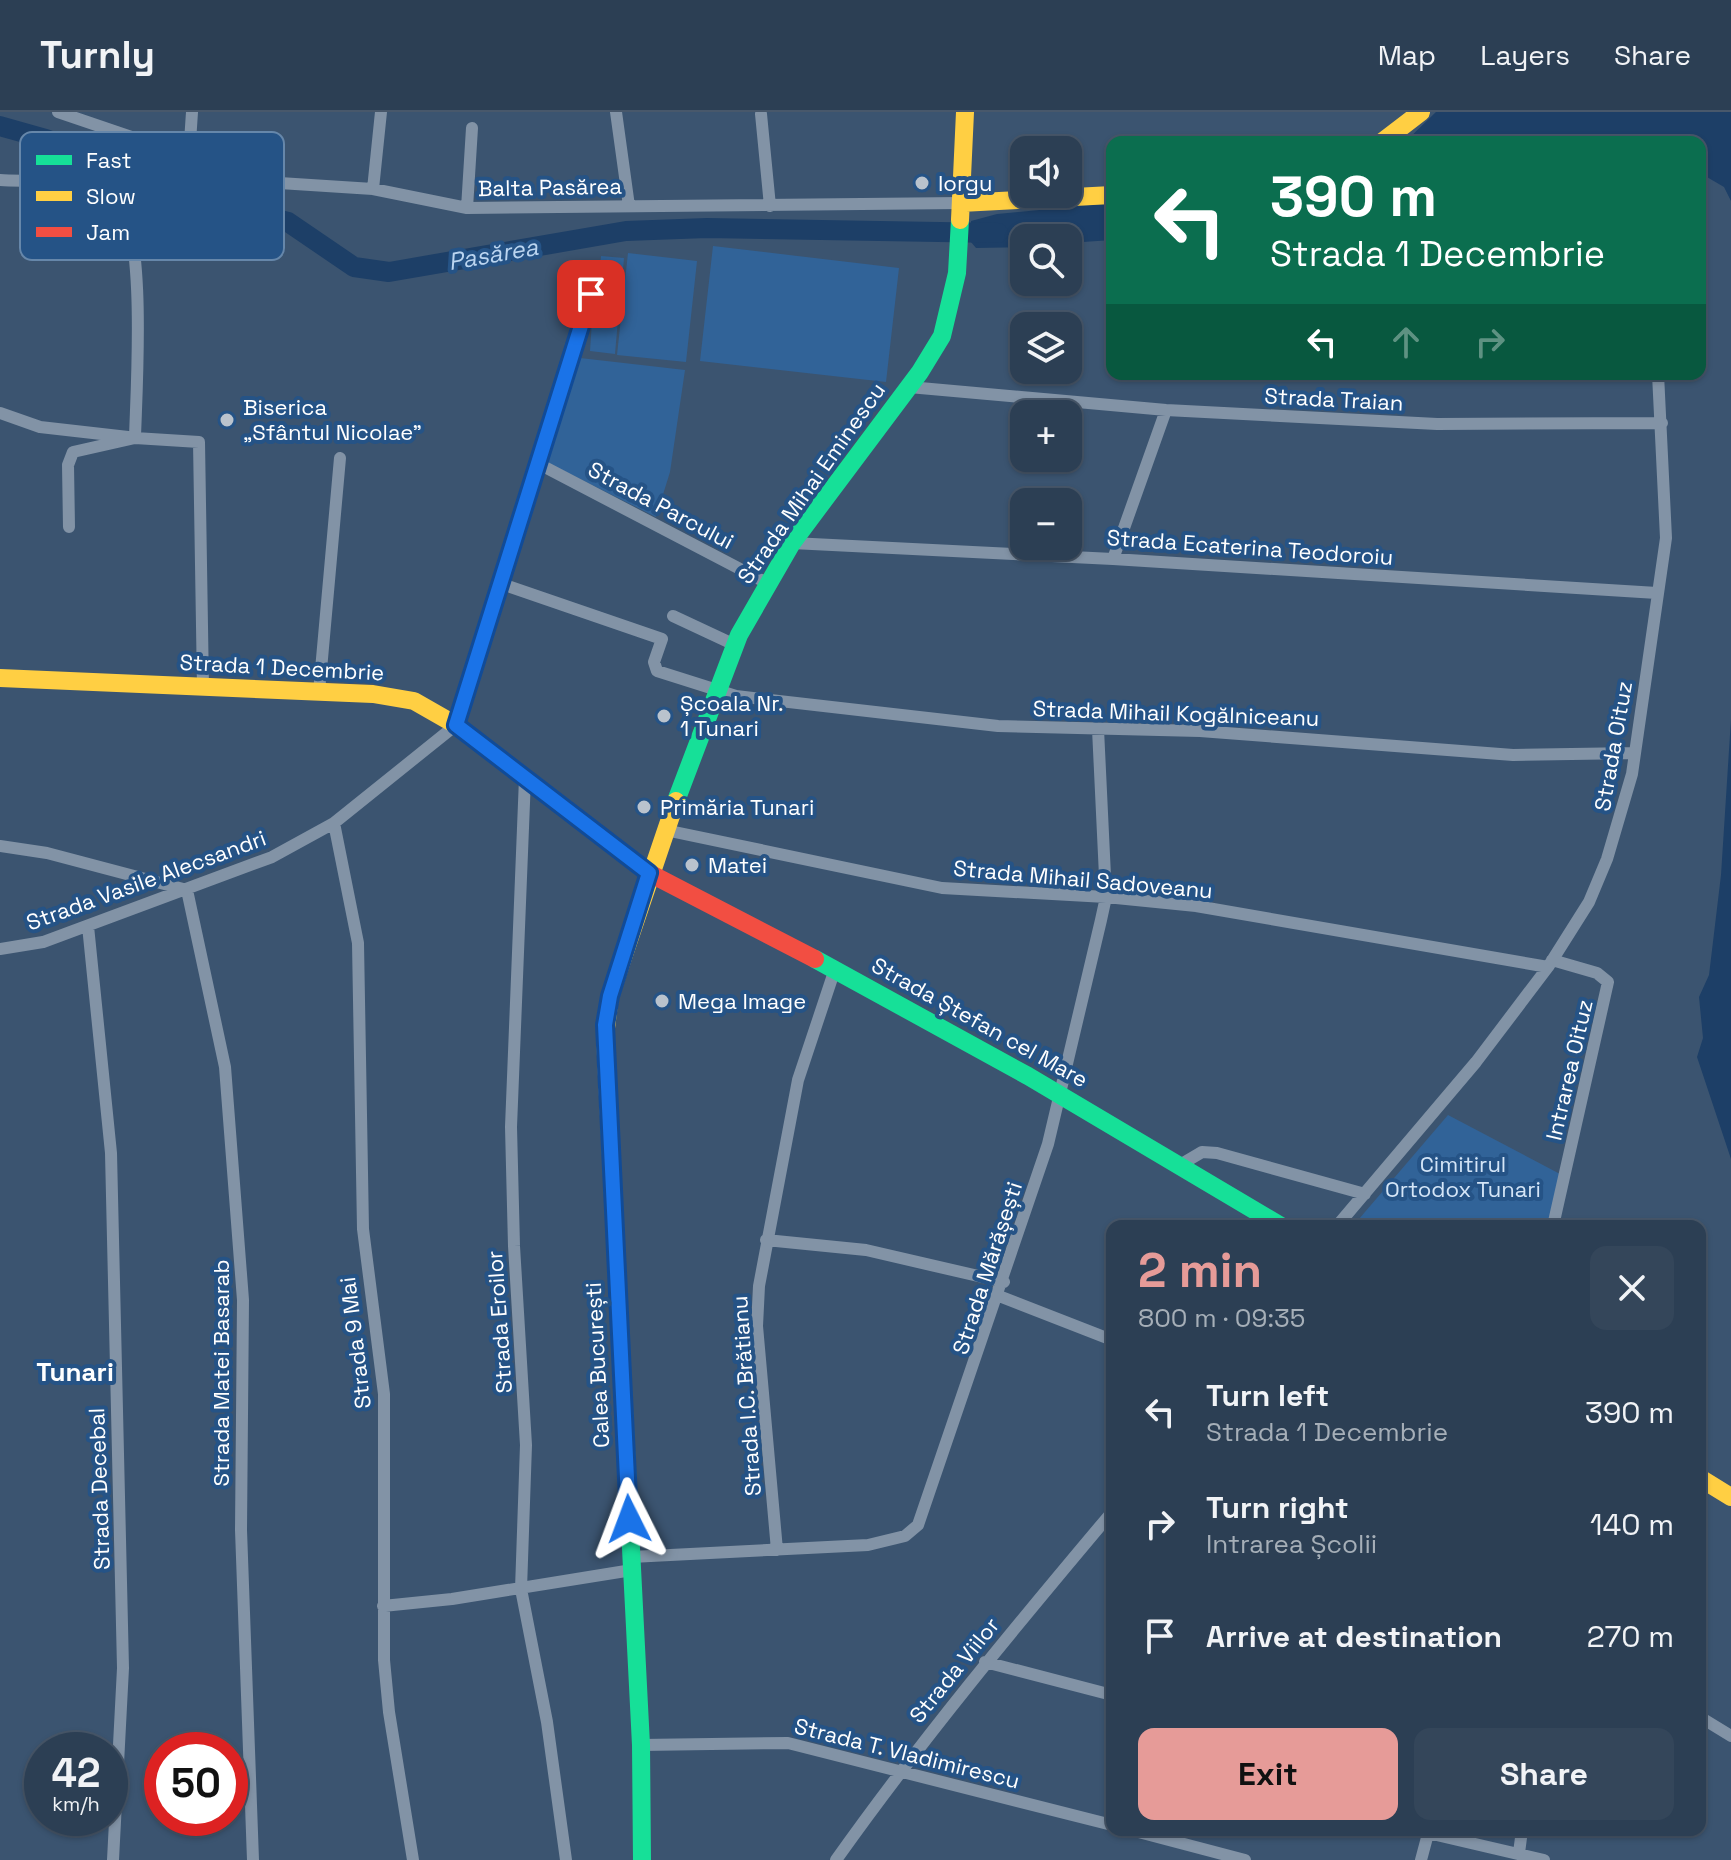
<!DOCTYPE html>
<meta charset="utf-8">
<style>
body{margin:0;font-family:"Space Grotesk",sans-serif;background:#34465a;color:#f1f3f6;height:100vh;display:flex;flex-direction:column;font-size:30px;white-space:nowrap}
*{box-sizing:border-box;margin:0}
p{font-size:26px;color:#a6afb8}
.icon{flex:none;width:44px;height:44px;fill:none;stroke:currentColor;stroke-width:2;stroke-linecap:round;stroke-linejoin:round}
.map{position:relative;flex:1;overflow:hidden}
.side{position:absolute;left:1106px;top:1108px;width:600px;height:616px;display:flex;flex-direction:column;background:#2c3f54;border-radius:16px;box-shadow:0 2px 6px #0004,0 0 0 2px #48586b}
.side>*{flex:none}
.guide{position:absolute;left:1106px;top:24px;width:600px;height:244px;border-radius:16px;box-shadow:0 2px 6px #0004,0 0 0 2px #48586b;background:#0b6e4f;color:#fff;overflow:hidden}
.buttons{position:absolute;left:1010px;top:24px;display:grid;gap:16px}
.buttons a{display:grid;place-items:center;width:72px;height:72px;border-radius:16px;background:#2c3f54;box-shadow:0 2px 6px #0004,0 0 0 2px #48586b;font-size:40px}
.speed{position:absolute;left:24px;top:1620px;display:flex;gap:16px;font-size:40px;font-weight:700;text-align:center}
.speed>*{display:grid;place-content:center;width:104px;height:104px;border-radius:50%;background:#2c3f54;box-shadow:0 2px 6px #0004,0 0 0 2px #48586b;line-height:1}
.speed small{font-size:20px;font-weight:400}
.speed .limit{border:12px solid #d22;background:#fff;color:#111}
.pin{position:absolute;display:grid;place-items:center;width:68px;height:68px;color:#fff;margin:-34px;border-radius:16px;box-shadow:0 4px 12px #0006}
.me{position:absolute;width:88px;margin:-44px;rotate:357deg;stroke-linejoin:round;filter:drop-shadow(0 0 6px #0008)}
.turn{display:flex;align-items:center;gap:28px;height:168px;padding:0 32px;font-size:36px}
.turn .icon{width:104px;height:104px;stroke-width:2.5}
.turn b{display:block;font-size:56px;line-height:68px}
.lanes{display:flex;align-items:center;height:76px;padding:0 32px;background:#0003;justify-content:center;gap:40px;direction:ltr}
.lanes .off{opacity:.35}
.round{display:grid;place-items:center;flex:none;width:84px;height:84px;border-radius:16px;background:#34465a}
.overview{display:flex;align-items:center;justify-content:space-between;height:136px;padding:0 32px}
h1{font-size:48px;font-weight:700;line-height:60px;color:#e69b98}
.cta{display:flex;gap:16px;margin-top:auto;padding:16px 32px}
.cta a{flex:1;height:92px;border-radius:16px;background:#e69b98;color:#111;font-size:32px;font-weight:700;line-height:92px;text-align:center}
.cta a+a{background:#34465a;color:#f1f3f6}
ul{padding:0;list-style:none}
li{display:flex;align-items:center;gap:24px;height:112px;padding:0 32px}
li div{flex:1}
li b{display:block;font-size:30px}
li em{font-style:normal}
header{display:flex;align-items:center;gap:48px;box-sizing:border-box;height:112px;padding:0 40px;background:#2c3f54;border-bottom:2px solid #48586b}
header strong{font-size:38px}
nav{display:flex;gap:44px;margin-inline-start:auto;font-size:28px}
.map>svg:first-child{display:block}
.green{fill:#316398}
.water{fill:#1d3f67}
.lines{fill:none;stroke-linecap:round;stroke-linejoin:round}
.river{stroke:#1d3f67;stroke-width:20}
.street{stroke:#8293a6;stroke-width:12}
.fast{stroke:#16e098;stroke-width:18}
.slow{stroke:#ffcf43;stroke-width:18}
.jam{stroke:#f24e42;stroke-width:18}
.route-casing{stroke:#114b97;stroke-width:20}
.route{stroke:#1a73e8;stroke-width:14}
.poi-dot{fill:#bac3cd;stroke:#255386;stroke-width:3}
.labels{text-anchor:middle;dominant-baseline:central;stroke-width:8;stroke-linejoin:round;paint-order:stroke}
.poi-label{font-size:22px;fill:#fff;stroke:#255386;text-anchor:start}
.street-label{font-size:22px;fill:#fff;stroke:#255386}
.park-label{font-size:22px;fill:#d4e5f7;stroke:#255386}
.water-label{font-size:24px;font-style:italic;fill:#bbd5f0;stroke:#255386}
.quarter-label{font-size:26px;font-weight:bold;fill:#fff;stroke:#255386}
.key{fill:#255386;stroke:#6687aa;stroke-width:2}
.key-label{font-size:22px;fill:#fff}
</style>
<header>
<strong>Turnly</strong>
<nav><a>Map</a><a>Layers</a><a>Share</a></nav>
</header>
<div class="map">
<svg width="1731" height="1748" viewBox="0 0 1731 1748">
<rect width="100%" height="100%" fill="#3b5470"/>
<path class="green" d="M713 134 899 156 886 270 700 249Z
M628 141 697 149 686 250 617 243Z
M601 144 624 146 620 191 597 188Z
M593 194 619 196 615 242 590 239Z
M580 246 685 258 670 360 656 405 546 350Z
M1448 1003 1560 1062 1549 1114H1353Z"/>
<path class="water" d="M1436 0H1731V89L1724 75 1700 61V30H1405Z
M1112 91V128L1068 131V126H1024V135L976 136 971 130V109L997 102Z
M1731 607V1047L1697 945 1703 926 1699 885 1709 863 1721 763Z"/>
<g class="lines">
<path class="river" d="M0 14 46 27 200 88 288 110 354 155 389 160 626 119 707 116 998 121"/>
<path class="street" d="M58 0 264 70 373 77 467 96 961 91
M616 0 629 94
M761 2 770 94
M189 45 192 0
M0 68C30 70 91 67 115 85 148 110 136 282 135 326
M373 77 381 0
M467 96 472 16
M909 275 1166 298 1437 312 1662 311
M0 301 40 315 128 325
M537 351 767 471
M69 415 68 353 73 340 135 326 199 330 203 575
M792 431 1113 447 1657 481
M1113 447 1166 298
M499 471 662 527 654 550 657 559 736 584 998 614 1200 619 1513 643 1635 641
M673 504 735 533
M319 580 340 346
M525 666 511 1015 514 1134 526 1333 521 1477 547 1610 566 1748
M334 711 358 831 363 1117 384 1282V1548L389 1600 413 1748
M665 718 942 776 1106 785 1196 794 1548 855
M0 734 47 741 187 778 225 955 243 1188 241 1418 253 1748
M88 814 111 1041 123 1556 113 1748
M0 837 43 830 272 745 334 711 456 613 466 590 499 471 591 182
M1552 848 1597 861 1608 870 1553 1114
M1180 1053 1202 1040 1217 1041 1365 1082
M1337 1114 1476 950 1548 855 1589 790 1607 747 1632 662 1666 426 1658 262
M766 1128 866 1138 1004 1170
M999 1184 1112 1228
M777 1438 757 1214 759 1174 798 968 835 857
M631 1445 868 1433 905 1424 918 1413 1048 1032 1101 808 1106 785 1098 617
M383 1494 452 1487 632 1458
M985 1550 1112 1583
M1700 1605 1731 1624
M641 1633 788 1631 1112 1713
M1131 1718 1245 1748
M1428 1721 1544 1748
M1519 1741 1522 1718
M836 1748C922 1627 1016 1514 1112 1400
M1421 1748 1429 1718"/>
<path class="fast" d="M676 689 739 523 792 431 920 260 942 224 957 161 960 108
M815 847 1028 964 1281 1114
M609 1004 641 1633 642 1748"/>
<path class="slow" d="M1382 30 1421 0
M961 91 1112 83
M960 108 965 0
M0 566 373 582 414 589 456 613 566 697
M609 1004 605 924 610 884 676 689
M1700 1366 1731 1385"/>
<path class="jam" d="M566 697 649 761 815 847"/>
</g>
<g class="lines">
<g class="route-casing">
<path id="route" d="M591 182 456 613 649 761 610 884 605 913 629 1407"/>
</g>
<use href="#route" class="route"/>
</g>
<g class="poi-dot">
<circle cx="922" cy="71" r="8"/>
<circle cx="227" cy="308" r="8"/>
<circle cx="664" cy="604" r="8"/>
<circle cx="644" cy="695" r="8"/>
<circle cx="692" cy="753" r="8"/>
<circle cx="662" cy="889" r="8"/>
</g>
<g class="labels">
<g class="poi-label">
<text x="938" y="71">Iorgu</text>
<text x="243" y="295">Biserica<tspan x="243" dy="25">„Sfântul Nicolae"</tspan></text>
<text x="680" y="591">Școala Nr.<tspan x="680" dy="25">1 Tunari</tspan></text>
<text x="660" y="695">Primăria Tunari</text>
<text x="708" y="753">Matei</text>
<text x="678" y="889">Mega Image</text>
</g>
<g class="street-label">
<text transform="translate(550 75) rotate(-1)">Balta Pasărea</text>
<text transform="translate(1334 287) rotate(3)">Strada Traian</text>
<text transform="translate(811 371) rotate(-55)">Strada Mihai Eminescu</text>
<text transform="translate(661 393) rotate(28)">Strada Parcului</text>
<text transform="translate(1250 435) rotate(4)">Strada Ecaterina Teodoroiu</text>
<text transform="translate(282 555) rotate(3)">Strada 1 Decembrie</text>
<text transform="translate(1176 601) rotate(2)">Strada Mihail Kogălniceanu</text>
<text transform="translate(1613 634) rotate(-80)">Strada Oituz</text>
<text transform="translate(1083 767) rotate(5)">Strada Mihail Sadoveanu</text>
<text transform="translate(146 768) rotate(-20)">Strada Vasile Alecsandri</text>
<text transform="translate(980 910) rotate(29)">Strada Ștefan cel Mare</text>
<text transform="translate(1569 958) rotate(-77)">Intrarea Oituz</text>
<text transform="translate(987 1156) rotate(-72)">Strada Mărășești</text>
<text transform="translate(499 1210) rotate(-94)">Strada Eroilor</text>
<text transform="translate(355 1231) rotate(-97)">Strada 9 Mai</text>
<text transform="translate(597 1253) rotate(-93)">Calea București</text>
<text transform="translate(221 1261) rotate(-90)">Strada Matei Basarab</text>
<text transform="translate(746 1284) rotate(-94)">Strada I.C. Brătianu</text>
<text transform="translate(99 1377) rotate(-92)">Strada Decebal</text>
<text transform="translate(954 1558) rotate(-51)">Strada Viilor</text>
<text transform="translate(907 1641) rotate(14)">Strada T. Vladimirescu</text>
</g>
<g class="park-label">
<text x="1463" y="1052">Cimitirul<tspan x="1463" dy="25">Ortodox Tunari</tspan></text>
</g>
<g class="water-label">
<text transform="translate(493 142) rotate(-10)">Pasărea</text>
</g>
<g class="quarter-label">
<text x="75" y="1260">Tunari</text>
</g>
</g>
<rect x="20" y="20" width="264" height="128" rx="12" class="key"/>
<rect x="36" y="43" width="36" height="10" fill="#16e098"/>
<rect x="36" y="79" width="36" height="10" fill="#ffcf43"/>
<rect x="36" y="115" width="36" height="10" fill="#f24e42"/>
<g class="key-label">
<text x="86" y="56">Fast</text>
<text x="86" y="92">Slow</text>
<text x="86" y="128">Jam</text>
</g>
</svg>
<div class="buttons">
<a><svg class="icon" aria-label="sound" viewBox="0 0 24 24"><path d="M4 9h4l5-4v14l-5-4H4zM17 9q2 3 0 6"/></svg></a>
<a><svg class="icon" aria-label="search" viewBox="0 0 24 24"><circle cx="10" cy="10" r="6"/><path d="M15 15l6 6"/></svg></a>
<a><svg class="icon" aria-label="layers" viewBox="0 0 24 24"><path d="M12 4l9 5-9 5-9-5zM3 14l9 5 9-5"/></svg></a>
<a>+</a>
<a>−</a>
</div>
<div class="speed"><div>42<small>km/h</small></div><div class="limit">50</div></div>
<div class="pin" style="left:591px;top:182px;background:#d93025"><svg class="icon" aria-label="arrive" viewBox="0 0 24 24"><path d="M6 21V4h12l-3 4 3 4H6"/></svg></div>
<svg class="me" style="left:629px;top:1407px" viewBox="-20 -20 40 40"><path d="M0-17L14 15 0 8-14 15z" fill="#1a73e8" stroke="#fff" stroke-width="4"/></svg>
<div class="guide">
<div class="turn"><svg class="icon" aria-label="left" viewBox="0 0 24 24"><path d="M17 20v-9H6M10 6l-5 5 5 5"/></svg><div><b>390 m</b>Strada 1 Decembrie</div></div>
<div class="lanes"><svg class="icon" aria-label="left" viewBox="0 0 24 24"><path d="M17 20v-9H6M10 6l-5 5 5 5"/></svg><svg class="icon off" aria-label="ahead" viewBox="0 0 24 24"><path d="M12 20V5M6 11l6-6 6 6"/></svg><svg class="icon off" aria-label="right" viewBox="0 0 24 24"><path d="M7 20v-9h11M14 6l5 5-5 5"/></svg></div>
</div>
<section class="side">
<div class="overview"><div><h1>2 min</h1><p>800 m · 09:35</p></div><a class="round"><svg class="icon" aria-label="close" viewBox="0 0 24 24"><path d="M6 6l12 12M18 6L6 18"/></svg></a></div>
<ul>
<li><svg class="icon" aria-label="left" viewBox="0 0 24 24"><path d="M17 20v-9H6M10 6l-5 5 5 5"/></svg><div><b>Turn left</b><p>Strada 1 Decembrie</p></div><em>390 m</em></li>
<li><svg class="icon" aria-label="right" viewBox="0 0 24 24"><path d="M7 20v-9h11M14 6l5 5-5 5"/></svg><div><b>Turn right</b><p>Intrarea Școlii</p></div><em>140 m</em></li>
<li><svg class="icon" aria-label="arrive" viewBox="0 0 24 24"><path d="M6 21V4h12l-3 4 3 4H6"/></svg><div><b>Arrive at destination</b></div><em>270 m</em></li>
</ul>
<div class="cta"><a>Exit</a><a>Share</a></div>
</section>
</div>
